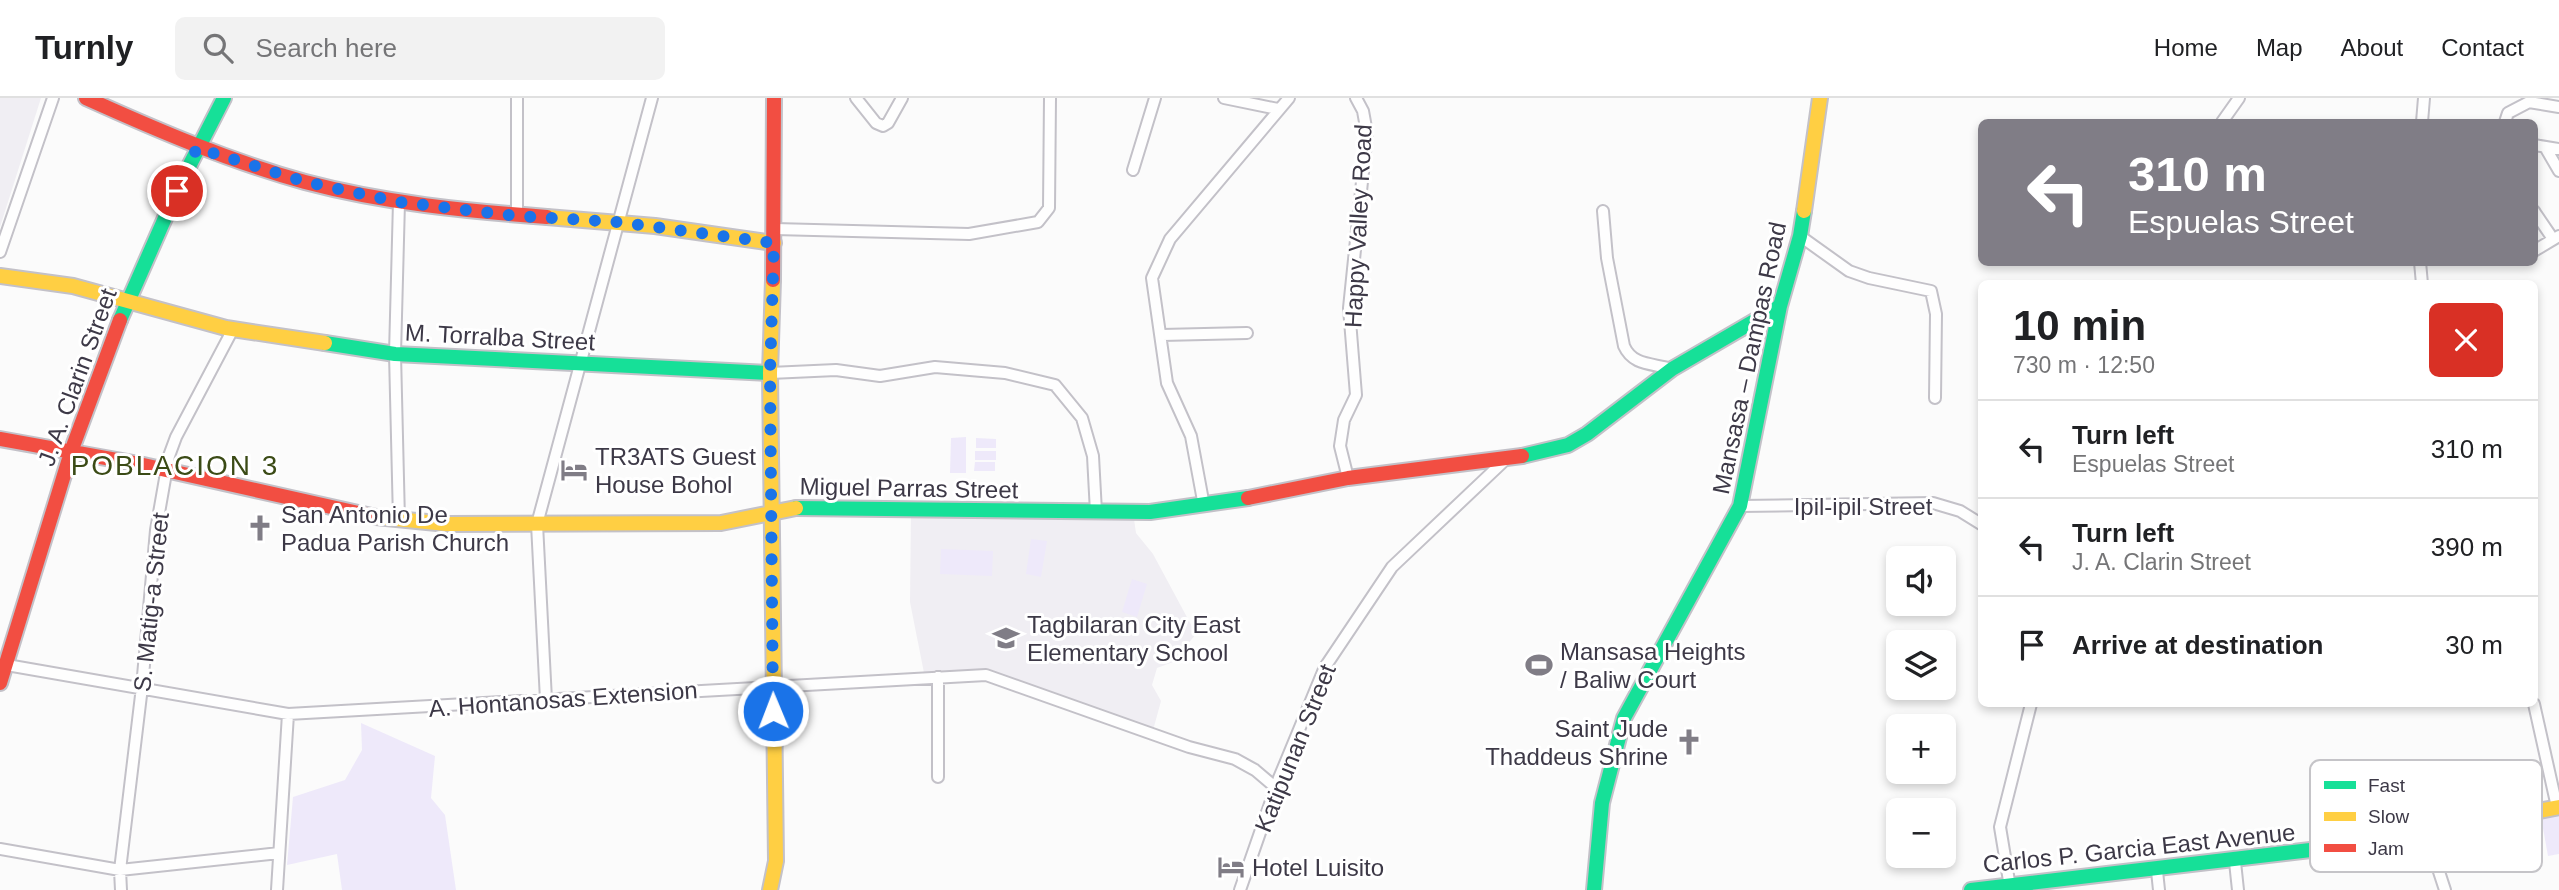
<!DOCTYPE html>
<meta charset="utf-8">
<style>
body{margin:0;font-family:Helvetica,sans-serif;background:#f2f2f2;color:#202124;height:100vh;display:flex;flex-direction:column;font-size:26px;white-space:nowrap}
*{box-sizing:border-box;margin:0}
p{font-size:23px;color:#757577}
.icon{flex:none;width:38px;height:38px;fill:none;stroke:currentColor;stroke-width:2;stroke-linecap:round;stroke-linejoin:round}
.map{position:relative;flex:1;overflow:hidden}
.panel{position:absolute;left:1978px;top:182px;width:560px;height:427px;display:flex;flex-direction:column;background:#fff;border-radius:10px;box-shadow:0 4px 10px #0003}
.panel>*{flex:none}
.hud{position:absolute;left:1978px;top:21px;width:560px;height:147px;border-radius:10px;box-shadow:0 4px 10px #0003;background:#807d86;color:#fff;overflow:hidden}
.controls{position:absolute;left:1886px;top:448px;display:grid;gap:14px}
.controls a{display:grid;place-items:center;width:70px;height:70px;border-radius:10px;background:#fff;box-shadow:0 4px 10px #0003;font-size:35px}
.pin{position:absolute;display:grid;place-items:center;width:60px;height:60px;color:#fff;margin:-30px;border:4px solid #fff;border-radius:50%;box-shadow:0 2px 7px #0007}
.me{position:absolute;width:77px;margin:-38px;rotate:359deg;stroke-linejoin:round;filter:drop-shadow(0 0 5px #0008)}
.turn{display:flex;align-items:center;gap:24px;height:147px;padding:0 35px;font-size:32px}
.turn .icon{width:91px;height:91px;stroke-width:2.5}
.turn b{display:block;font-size:49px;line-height:60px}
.round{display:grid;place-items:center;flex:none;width:74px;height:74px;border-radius:10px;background:#f2f2f2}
.summary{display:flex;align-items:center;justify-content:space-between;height:119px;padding:0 35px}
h1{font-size:42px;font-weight:700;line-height:52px}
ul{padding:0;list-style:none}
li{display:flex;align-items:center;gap:21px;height:98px;padding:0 35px;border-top:2px solid #e0e0e0}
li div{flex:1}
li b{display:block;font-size:26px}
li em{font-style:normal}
header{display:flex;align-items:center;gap:42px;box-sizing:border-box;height:98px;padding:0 35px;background:#fff;border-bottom:2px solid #e0e0e0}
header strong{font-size:33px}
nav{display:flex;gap:38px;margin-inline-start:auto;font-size:24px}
.search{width:490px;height:63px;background:#f2f2f2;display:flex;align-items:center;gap:18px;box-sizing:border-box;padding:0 24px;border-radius:10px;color:#757577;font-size:26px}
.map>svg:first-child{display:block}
.built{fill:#f0eef3}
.green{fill:#eee9fa}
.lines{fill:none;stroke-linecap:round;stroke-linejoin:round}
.street-casing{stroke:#c3c1c8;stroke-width:14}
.fast-casing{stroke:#c3c1c8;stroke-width:18}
.slow-casing{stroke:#c3c1c8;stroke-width:18}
.jam-casing{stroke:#c3c1c8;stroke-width:18}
.street{stroke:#fefefe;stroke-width:10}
.fast{stroke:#16e098;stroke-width:14}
.slow{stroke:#ffcf43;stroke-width:14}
.jam{stroke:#f24e42;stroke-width:14}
.route{stroke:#1a73e8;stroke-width:12;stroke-dasharray:0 21.6}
.labels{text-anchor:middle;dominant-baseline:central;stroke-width:6;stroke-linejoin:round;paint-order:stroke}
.street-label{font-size:24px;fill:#3d3947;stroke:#fff}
.poi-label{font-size:24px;fill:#3d3947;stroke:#fff;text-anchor:start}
.quarter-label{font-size:28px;letter-spacing:2px;fill:#3b4b16;stroke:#fff}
.key{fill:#fff;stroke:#c5c4c8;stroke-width:2}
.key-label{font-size:19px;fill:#3d3947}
</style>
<header>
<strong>Turnly</strong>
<div class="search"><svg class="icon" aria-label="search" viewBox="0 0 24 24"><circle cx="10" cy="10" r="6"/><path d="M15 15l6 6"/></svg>Search here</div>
<nav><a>Home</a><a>Map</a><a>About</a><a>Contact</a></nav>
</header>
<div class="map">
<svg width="2559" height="792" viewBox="0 0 2559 792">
<rect width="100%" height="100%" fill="#fbfbfb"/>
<path class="built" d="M0 0H41L0 129Z
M1133 414 1136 435 1153 456 1196 536 1173 564 1157 570 1152 587 1161 603 1152 636 987 576 925 580 910 504 911 416Z"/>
<path class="green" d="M966 339V375H950L951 340Z
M976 340 996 341V350H976Z
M975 353H996V362H975Z
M975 364H995V373H974Z
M1031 441 1047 443 1041 479 1026 476Z
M941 451 993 453 992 478 940 476Z
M1132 481 1147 486 1137 519 1122 514Z
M361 625 435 658 431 700 445 717 456 792H342L337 756 287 767 293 699 345 682 362 652Z
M2559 716V756L2548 758 2541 719Z"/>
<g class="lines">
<g class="street-casing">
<path id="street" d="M856 0 876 25 883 28 888 25 902 0
M1224 0 1278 11
M2222 24 2239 0
M2422 24 2424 0
M2505 24 2508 15 2529 4 2559 9
M2534 47 2559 51
M2545 49 2559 73
M1133 72 1155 0
M399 104 395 256 399 422
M1603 113 1607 160 1624 248C1633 268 1652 265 1672 271
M2534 113 2553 141
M517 118V0
M775 131 969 136 1038 124 1049 110 1050 0
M1800 138 1849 173 1869 180 1931 193 1936 216 1935 300
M2534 153 2559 138
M0 154 53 0
M2420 164 2422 186
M1162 237 1247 235
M770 275 836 272 880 278 935 269 1005 275 1055 287 1082 320 1093 358 1096 414
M1348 380 1340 348 1344 322 1356 297 1349 210 1367 35 1363 13 1356 0
M1204 408 1191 338 1167 285 1152 180 1170 141 1289 0
M1740 408 1933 405 1960 413 1981 426
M1 566 288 616 986 577 1189 649 1235 661 1255 672 1275 689
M938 579V679
M546 602 537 426 652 0
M2534 606 2557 709
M2427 737 2445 792
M0 751 120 772 279 755
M2235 764 2238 792
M2157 773 2159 792
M2010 789 2000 729 2031 606
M121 792 120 772 142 589 156 432 169 358 176 339 233 231
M277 792 288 616
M1240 792 1279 680 1325 569 1392 469 1505 362"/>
</g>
<g class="fast-casing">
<path id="fast" d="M120 222 180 86 224 0
M325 245 395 256 770 275
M1522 358 1568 347 1587 336 1672 271 1780 208
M796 410 1150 414 1248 400
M1594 792 1602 705 1624 620 1740 408 1780 208 1800 138 1804 113
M1971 792 2387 743"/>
</g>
<g class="slow-casing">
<path id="slow" d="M1804 113 1820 0
M547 119 655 128 774 145
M0 178 73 188 226 230 325 245
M376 419 447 426 721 425 796 410
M2387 743 2559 709
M770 792 776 763 770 275 773 182"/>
</g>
<g class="jam-casing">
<path id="jam" d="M86 0C157 32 229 63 305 84 384 105 466 113 547 119
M773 182 774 0
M0 341 139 366 376 419
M1248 400 1348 380 1522 358
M0 585 72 351 120 222"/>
</g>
<use href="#street" class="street"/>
<use href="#fast" class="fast"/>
<use href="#slow" class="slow"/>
<use href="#jam" class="jam"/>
</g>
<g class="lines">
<path class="route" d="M177 93 197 50 306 84 399 104 517 118 618 124 774 145 770 275 773 613"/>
</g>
<defs>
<g id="hotel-bare" transform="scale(2.1)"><path d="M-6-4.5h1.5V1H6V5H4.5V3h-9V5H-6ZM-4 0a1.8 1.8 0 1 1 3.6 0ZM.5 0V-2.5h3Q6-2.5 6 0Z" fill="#807d86" stroke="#fff" stroke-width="2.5" paint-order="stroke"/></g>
<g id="church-bare" transform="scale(2.1)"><path d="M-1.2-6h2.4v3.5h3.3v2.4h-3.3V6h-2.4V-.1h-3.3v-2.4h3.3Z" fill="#807d86" stroke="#fff" stroke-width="2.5" paint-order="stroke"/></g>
<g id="school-bare" transform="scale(2.1)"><path d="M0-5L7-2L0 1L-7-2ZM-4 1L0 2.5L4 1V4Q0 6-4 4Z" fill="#807d86" stroke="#fff" stroke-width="2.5" paint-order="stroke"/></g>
<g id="stadium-bare" transform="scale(2.1)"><path d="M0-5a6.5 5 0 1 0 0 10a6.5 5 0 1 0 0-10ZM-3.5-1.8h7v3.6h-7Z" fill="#807d86" stroke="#fff" stroke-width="2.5" paint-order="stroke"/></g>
</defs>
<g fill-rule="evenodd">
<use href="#hotel-bare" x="574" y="372"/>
<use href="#church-bare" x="260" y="430"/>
<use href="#school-bare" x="1006" y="540"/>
<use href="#stadium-bare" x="1539" y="567"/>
<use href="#church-bare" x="1689" y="644"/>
<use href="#hotel-bare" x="1231" y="769"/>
</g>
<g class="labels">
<g class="street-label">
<text transform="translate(1358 128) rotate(-87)">Happy Valley Road</text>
<text transform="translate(500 239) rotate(3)">M. Torralba Street</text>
<text transform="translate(1749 260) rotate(-78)">Mansasa – Dampas Road</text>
<text transform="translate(77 279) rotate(-70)">J. A. Clarin Street</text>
<text transform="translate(909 390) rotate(1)">Miguel Parras Street</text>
<text x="1863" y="408">Ipil-ipil Street</text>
<text transform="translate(151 504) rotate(-84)">S. Matig-a Street</text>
<text transform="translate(563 601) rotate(-4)">A. Hontanosas Extension</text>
<text transform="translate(1295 650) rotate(-68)">Katipunan Street</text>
<text transform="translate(2139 750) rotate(-6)">Carlos P. Garcia East Avenue</text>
</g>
<g class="poi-label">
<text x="595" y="358">TR3ATS Guest<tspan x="595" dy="28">House Bohol</tspan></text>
<text x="281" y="416">San Antonio De<tspan x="281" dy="28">Padua Parish Church</tspan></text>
<text x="1027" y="526">Tagbilaran City East<tspan x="1027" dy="28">Elementary School</tspan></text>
<text x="1560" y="553">Mansasa Heights<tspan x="1560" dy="28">/ Baliw Court</tspan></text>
<text x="1668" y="630" text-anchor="end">Saint Jude<tspan x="1668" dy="28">Thaddeus Shrine</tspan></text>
<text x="1252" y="769">Hotel Luisito</text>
</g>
<g class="quarter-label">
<text x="175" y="367">POBLACION 3</text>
</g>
</g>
<rect x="2310" y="662" width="232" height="112" rx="10" class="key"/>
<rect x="2324" y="683" width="32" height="8" fill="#16e098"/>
<rect x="2324" y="714" width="32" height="9" fill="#ffcf43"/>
<rect x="2324" y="746" width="32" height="8" fill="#f24e42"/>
<g class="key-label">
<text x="2368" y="694">Fast</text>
<text x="2368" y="725">Slow</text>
<text x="2368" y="757">Jam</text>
</g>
</svg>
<div class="controls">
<a><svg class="icon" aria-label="sound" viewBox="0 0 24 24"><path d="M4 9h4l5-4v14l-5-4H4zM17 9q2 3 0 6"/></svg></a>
<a><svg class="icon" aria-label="layers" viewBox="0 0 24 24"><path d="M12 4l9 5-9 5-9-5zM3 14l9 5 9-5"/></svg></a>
<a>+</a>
<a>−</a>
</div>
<div class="pin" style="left:177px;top:93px;background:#d93025"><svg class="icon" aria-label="arrive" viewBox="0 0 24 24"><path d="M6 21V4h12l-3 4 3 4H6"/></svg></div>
<svg class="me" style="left:773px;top:613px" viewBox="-20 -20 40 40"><circle r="17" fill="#1a73e8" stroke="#fff" stroke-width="3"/><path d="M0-11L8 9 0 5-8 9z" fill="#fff"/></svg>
<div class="hud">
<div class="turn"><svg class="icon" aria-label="left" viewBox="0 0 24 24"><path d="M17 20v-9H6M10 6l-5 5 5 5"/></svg><div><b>310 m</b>Espuelas Street</div></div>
</div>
<section class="panel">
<div class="summary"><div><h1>10 min</h1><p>730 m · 12:50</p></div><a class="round" style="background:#d93025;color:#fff"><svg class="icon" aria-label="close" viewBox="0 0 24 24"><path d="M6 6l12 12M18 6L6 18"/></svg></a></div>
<ul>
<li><svg class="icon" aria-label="left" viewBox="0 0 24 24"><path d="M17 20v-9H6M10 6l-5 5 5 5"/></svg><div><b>Turn left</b><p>Espuelas Street</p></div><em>310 m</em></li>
<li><svg class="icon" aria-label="left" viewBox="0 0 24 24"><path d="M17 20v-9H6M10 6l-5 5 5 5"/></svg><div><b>Turn left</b><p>J. A. Clarin Street</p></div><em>390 m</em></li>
<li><svg class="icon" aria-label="arrive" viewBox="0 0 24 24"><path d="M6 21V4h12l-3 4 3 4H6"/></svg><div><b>Arrive at destination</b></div><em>30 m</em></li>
</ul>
</section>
</div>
